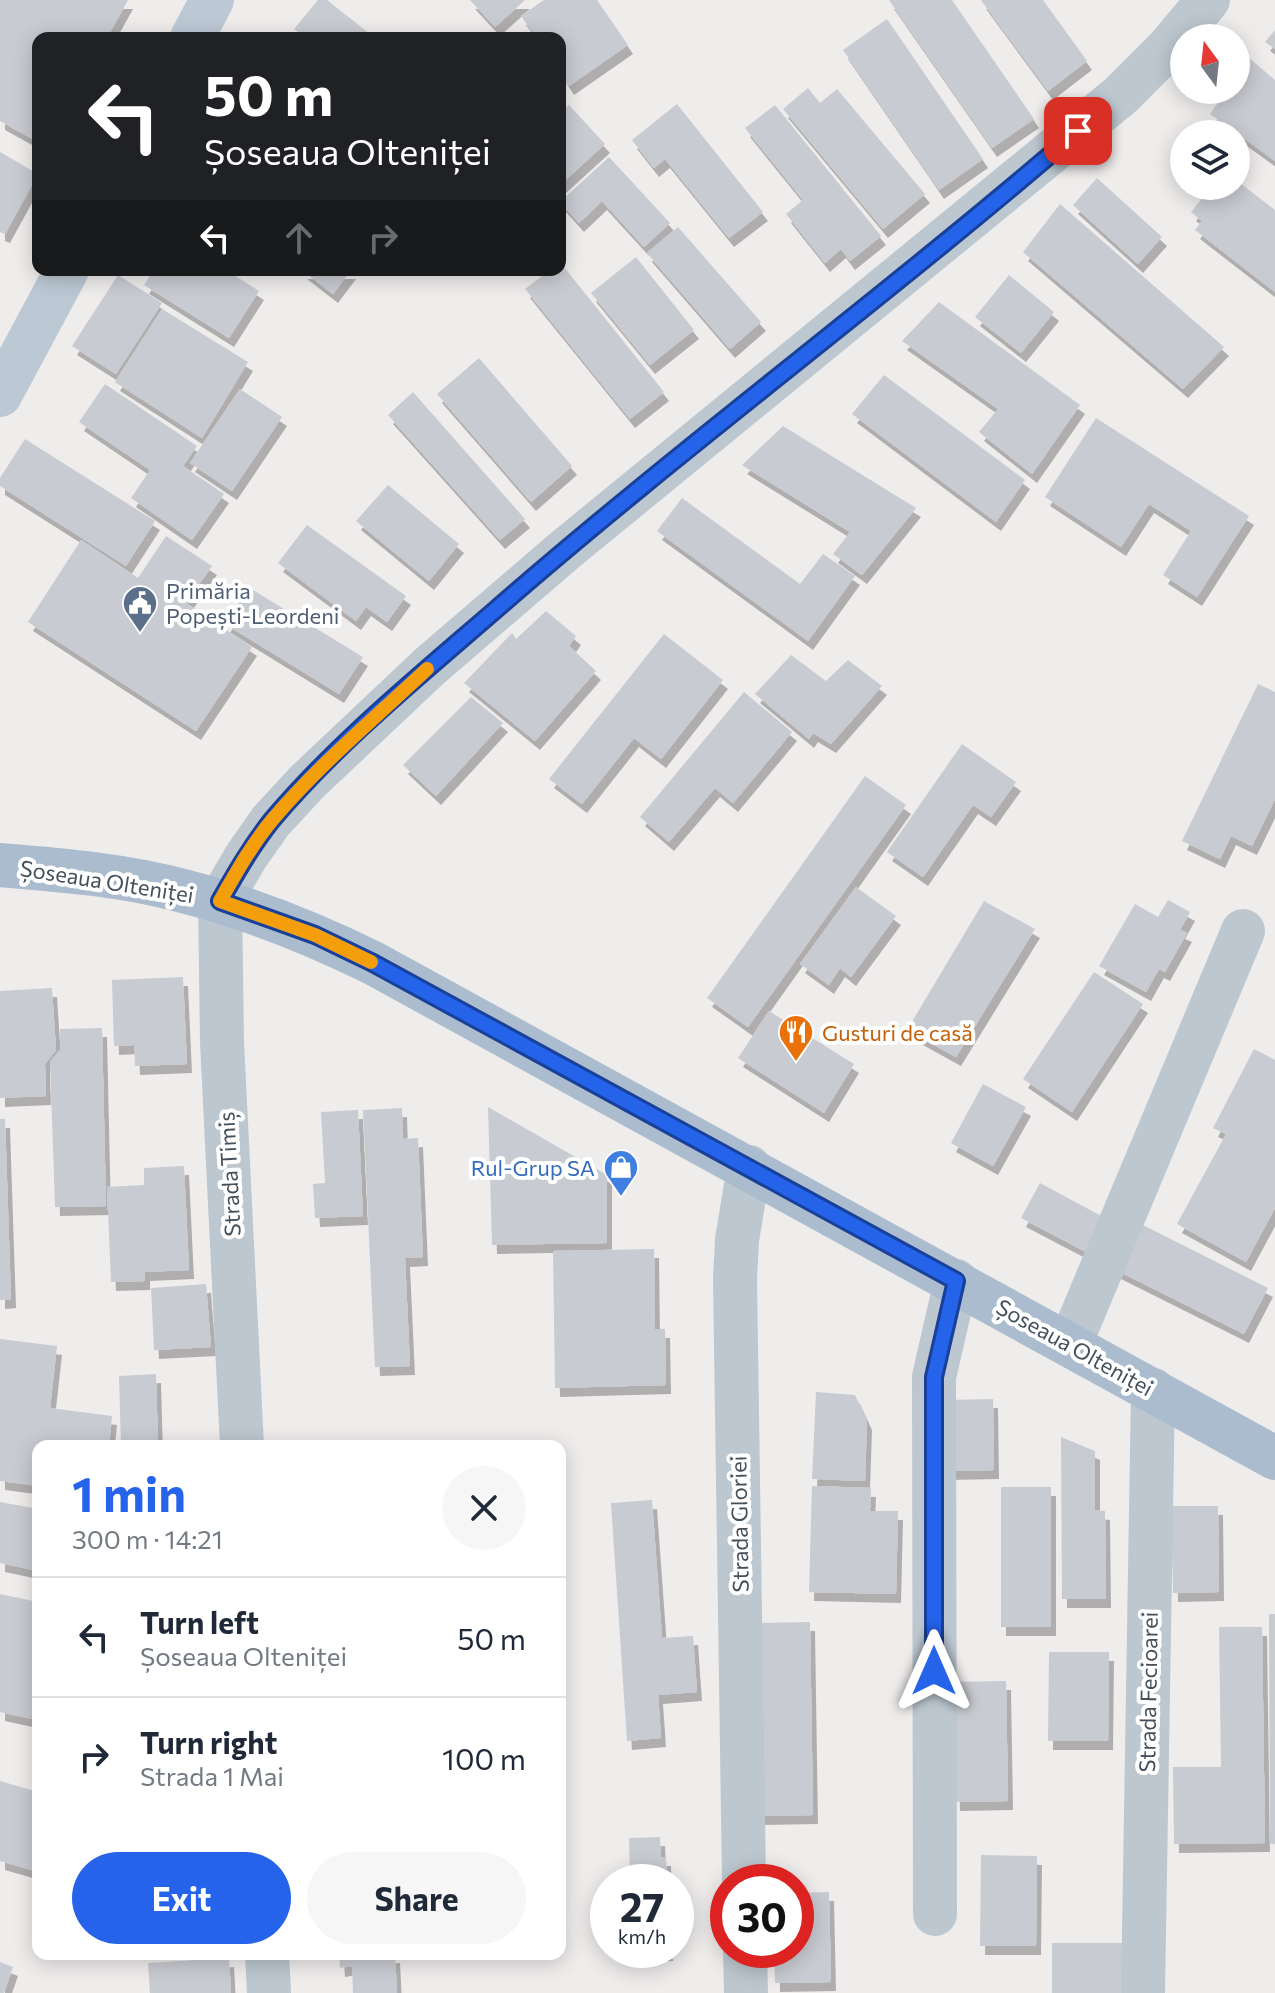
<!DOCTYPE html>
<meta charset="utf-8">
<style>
body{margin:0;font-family:Commissioner,sans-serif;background:#f6f6f7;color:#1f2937;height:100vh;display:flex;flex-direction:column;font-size:30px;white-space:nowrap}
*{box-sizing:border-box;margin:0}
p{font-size:26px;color:#747a83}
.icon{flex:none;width:44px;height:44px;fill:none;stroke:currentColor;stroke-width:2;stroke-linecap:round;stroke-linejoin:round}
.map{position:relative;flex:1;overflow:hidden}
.side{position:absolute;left:32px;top:1440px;width:534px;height:520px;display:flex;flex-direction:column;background:#fff;border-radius:16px;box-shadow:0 4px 20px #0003}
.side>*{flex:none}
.guide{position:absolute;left:32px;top:32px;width:534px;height:244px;border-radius:16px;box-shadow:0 4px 20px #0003;background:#202124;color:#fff;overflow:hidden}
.needle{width:52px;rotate:345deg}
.tools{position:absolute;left:1170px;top:24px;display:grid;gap:16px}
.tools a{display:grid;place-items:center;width:80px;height:80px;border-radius:50%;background:#fff;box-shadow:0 4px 20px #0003;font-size:40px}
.speed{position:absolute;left:590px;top:1864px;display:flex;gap:16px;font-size:40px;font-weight:700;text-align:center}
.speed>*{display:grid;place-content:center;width:104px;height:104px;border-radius:50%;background:#fff;box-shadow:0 4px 20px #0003;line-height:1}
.speed small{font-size:20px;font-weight:400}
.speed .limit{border:12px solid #d22;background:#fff;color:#111}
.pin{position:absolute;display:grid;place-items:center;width:68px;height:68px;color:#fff;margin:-34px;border-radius:16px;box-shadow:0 4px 12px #0006}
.me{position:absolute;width:88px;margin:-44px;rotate:0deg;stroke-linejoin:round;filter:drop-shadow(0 0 6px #0008)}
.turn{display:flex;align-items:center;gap:28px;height:168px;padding:0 40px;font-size:36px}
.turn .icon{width:104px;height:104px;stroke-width:2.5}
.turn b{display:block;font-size:56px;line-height:68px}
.lanes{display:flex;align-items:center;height:76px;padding:0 40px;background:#0003;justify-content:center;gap:40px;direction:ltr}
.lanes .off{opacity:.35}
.round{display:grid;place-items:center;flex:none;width:84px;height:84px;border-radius:42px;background:#f6f6f7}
.summary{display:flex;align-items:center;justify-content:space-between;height:136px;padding:0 40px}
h1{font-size:48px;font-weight:700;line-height:60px;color:#2563eb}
.primary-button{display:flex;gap:16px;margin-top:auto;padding:16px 40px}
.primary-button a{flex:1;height:92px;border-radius:48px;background:#2563eb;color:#fff;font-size:32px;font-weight:700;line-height:92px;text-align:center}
.primary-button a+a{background:#f6f6f7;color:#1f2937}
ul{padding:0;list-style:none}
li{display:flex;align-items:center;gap:24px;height:120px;padding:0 40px;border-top:2px solid #e0e1e3}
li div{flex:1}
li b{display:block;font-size:30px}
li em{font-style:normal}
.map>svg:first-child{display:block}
.building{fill:#c9cbd2;filter:url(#shadow)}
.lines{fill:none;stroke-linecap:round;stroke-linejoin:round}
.minor{stroke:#bcc7d0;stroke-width:44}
.secondary{stroke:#bcc8d4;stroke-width:44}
.primary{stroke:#aabccd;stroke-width:44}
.route-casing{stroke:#184099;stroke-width:20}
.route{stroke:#2563eb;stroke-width:14}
.slow{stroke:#f59e0b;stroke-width:14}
.labels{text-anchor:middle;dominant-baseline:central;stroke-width:8;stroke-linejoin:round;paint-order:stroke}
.service-label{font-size:22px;fill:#4e5e75;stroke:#fff;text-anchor:start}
.street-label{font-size:22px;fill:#44505a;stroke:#fff}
.food-label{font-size:22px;fill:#c56008;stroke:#fff;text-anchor:start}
.shop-label{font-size:22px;fill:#366cbe;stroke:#fff;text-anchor:end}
</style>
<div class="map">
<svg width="1275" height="1993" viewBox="0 0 1275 1993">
<defs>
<filter id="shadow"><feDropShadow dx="5" dy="9" stdDeviation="0" flood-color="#0004"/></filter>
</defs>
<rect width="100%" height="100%" fill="#efecec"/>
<path class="building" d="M0 0H128L107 38H38V142L0 121Z
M318 0H327L375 38H306L294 29Z
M470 0H525L495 27Z
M544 0H597L628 45 569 86 560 72V38H537L521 16Z
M889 0H952L1034 119 992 148Z
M981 0H1043L1087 61 1048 91Z
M887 19 983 159 939 190 843 50Z
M1275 30V49L1265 42Z
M1249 58 1275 80V161L1210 114 1227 90H1236V77Z
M808 88 820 103 837 89 925 194 883 229 783 109Z
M677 104 763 212 729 238 665 159 654 168 632 140Z
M569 105 605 144 560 185V113Z
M775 105 881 236 850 261 841 249 825 263 786 214 803 200 745 128Z
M0 152 38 174 5 234 0 232Z
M609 157 670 223 644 247 602 201 579 223 560 202Z
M1097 178 1162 237 1138 264 1073 205Z
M1236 180 1275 210V292L1195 230 1202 221 1191 212 1212 186H1217L1224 191 1228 186H1236Z
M1060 204 1224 347 1183 389 1023 252Z
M678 227 761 322 730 349 647 253Z
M636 257 694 330 650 365 591 293Z
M560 262 664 392 630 419 525 289 550 270H560Z
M154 270H226L259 291 229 338 144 285Z
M302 270H351L333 294Z
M118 275 162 303 116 374 72 346Z
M1009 275 1054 312 1021 353 975 317Z
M939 302 1080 405 1032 474 979 432 998 409 902 341Z
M162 309 248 362 202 438 115 382Z
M479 358 572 466 531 502 437 394Z
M884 375 1025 480 996 522 852 414Z
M105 384 197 446 183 466 224 494 192 540 131 498 150 470 79 422Z
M240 389 282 417 232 491 190 463Z
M413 392 525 519 500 540 388 415Z
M1096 418 1249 516 1197 597 1163 575 1191 531 1149 504 1121 547 1045 497Z
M783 426 916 508 862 575 833 554 850 532 742 465Z
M25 439 155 521 126 566 0 486V478Z
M388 485 459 544 429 581 356 521Z
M682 498 800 584 823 554 855 576 808 641 657 531Z
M307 525 406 596 387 622 366 607 356 621 278 563Z
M166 536 212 566 186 603 252 647 196 731 28 622 81 540 138 578Z
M248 587 363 657 339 694 225 624Z
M546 611 576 636 569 646 596 671 535 741 464 683 512 633 516 639Z
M664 634 723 680 661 759 634 738 582 804 549 779Z
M791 655 826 681 848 660 882 686 831 744 813 733 809 739 755 694Z
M1258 684 1275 692V799L1252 846 1231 836 1220 859 1182 841Z
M744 692 792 732 733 803 715 788 669 842 640 817Z
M471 697 503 723 436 796 403 765Z
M962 744 1016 782 991 817 973 805 923 877 887 852Z
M865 776 906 805 748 1027 707 998Z
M856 887 896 916 851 977 840 968 829 985 800 964Z
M1168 900 1190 912 1180 930 1187 933 1165 972 1159 969 1146 992 1099 966 1135 904 1158 917Z
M984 901 1035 929 956 1057 907 1030Z
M1094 972 1143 1004 1072 1112 1023 1079Z
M183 977 187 1064 135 1066 134 1045 114 1046 112 980Z
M52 988 56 1050 45 1064 46 1096 0 1098V991Z
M769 1011 854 1064 824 1113 738 1058Z
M102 1028 106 1206 55 1207 50 1062 60 1050V1029Z
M1254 1049 1275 1060V1208L1246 1262 1177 1224 1226 1134 1213 1128Z
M983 1084 1026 1107 993 1166 951 1143Z
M488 1107 607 1175V1243L492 1245Z
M402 1108 403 1139 418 1138 423 1257 405 1258 410 1366 375 1367 363 1110Z
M358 1110 363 1216 315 1218 313 1184 325 1183 321 1112Z
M0 1119H5L11 1299 0 1300Z
M184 1166 189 1270 145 1272V1281L111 1282 107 1187 144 1185V1168Z
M1040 1183 1105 1218 1086 1252 1021 1218Z
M1139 1223 1268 1288 1244 1334 1116 1270Z
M654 1249 655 1329H665L666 1385 555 1388 553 1251Z
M206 1284 211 1347 154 1350 151 1288Z
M0 1339 57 1346 50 1408 112 1416 109 1446H38V1486L0 1481Z
M156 1374 158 1446H121L119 1376Z
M816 1392 855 1395 867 1421 865 1481 812 1479Z
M993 1399 994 1470 945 1471V1400Z
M1061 1437 1095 1451V1510L1105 1511 1106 1599H1062Z
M812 1486 871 1488 870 1511H898L896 1594 809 1592Z
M1001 1487H1051V1627H1001Z
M652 1500 662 1638 693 1636 697 1692 658 1695 661 1738 627 1741 611 1503Z
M0 1502 38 1509V1571L0 1563Z
M1171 1506H1218L1219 1592 1173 1593Z
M0 1594 38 1602V1690L32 1719 0 1712Z
M1269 1614H1275V1844H1270Z
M810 1622 813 1815 755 1816 752 1623Z
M1219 1627H1262L1265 1843 1174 1844 1173 1767H1221Z
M1049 1652H1109L1108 1741H1048Z
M1006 1681 1008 1801 955 1802 953 1682Z
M0 1781 38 1792V1872L0 1861Z
M660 1837 661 1857H666L667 1882H630L629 1838Z
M981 1855 1037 1856 1036 1946H980Z
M829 1892 831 1982 775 1983 774 1950H796V1893Z
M1052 1943H1128V1993H1052Z
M632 1950H668V1952L632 1954Z
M339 1954H395L397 1993H353L352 1966 340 1968Z
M229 1958 231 1993H150L148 1963Z
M0 1962 13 1967 4 1993H0Z"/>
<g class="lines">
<path class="minor" d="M1070 1344 1243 931
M242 1446 222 1042 220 901 247 855 271 821 307 782 430 666 565 550 1121 95 1168 48 1208 0
M744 1882 735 1278 737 1240 749 1167
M935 1914 934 1377 956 1281
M745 1950 746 1993
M267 1954 269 1993
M1143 1993 1153 1390"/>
<path class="secondary" d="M192 38 212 0
M0 395 67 270"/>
<path class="primary" d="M0 865C61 870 124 875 183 891 250 908 312 933 373 963L1275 1458"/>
</g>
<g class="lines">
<g class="route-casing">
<path id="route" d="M934 1671V1377L956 1281 373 963 315 935 220 901C236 873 252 845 272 820 336 744 418 677 493 612 683 446 887 296 1078 131"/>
</g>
<use href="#route" class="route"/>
<path class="slow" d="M371 962 315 935 220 901C236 873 252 844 273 819 320 764 375 718 427 669"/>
</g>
<defs>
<g id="civic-pin" transform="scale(1.8)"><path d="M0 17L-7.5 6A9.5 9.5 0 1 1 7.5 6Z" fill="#5c6f8a" stroke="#fff"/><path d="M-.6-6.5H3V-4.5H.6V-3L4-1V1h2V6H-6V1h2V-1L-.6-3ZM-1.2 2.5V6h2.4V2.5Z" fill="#fff"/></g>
<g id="restaurant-pin" transform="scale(1.8)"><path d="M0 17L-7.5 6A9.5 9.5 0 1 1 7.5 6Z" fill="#e8710a" stroke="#fff"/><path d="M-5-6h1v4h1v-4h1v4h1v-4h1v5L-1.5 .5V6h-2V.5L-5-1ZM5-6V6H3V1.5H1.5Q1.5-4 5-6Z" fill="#fff"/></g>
<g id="shop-pin" transform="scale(1.8)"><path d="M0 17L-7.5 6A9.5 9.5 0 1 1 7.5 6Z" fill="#3f7fe0" stroke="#fff"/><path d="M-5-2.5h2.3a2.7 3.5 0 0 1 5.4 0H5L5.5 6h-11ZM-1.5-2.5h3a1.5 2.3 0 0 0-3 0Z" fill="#fff"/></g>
</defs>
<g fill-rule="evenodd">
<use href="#civic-pin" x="140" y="603"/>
<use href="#restaurant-pin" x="796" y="1032"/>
<use href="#shop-pin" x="621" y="1167"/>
</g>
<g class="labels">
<g class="service-label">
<text x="166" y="590">Primăria<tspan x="166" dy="25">Popești-Leordeni</tspan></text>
</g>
<g class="street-label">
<text transform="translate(107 881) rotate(9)">Șoseaua Olteniței</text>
<text transform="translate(229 1174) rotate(-93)">Strada Timiș</text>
<text transform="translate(1075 1347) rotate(29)">Șoseaua Olteniței</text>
<text transform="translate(739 1524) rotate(-91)">Strada Gloriei</text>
<text transform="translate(1148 1692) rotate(-89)">Strada Fecioarei</text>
</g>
<g class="food-label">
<text x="822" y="1032">Gusturi de casă</text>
</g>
<g class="shop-label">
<text x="595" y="1167">Rul-Grup SA</text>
</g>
</g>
</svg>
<div class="tools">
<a><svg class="needle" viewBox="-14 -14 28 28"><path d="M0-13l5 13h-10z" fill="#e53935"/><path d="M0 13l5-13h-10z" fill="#747a83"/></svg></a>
<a><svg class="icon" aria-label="layers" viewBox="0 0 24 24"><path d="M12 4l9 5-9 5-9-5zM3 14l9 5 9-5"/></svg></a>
</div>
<div class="speed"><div>27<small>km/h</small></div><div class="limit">30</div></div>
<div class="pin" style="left:1078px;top:131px;background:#d93025"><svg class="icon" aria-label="arrive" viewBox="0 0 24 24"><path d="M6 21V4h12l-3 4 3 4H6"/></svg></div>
<svg class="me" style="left:934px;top:1671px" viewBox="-20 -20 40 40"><path d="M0-17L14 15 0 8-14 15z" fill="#2563eb" stroke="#fff" stroke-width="4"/></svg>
<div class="guide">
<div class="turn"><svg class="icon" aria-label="left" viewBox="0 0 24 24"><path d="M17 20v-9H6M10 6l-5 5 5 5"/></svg><div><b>50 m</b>Șoseaua Olteniței</div></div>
<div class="lanes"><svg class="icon" aria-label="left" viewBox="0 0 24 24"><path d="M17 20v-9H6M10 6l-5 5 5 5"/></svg><svg class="icon off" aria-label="ahead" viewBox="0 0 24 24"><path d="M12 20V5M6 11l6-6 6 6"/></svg><svg class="icon off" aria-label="right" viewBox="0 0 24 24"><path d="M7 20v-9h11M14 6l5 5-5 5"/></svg></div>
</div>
<section class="side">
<div class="summary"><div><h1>1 min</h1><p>300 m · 14:21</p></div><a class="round"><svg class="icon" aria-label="close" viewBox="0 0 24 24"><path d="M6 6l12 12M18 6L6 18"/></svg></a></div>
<ul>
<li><svg class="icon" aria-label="left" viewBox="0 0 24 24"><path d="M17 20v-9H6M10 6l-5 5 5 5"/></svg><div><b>Turn left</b><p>Șoseaua Olteniței</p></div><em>50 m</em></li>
<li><svg class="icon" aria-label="right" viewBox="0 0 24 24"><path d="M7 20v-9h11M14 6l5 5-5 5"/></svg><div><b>Turn right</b><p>Strada 1 Mai</p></div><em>100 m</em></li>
</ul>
<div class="primary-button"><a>Exit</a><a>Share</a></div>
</section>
</div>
